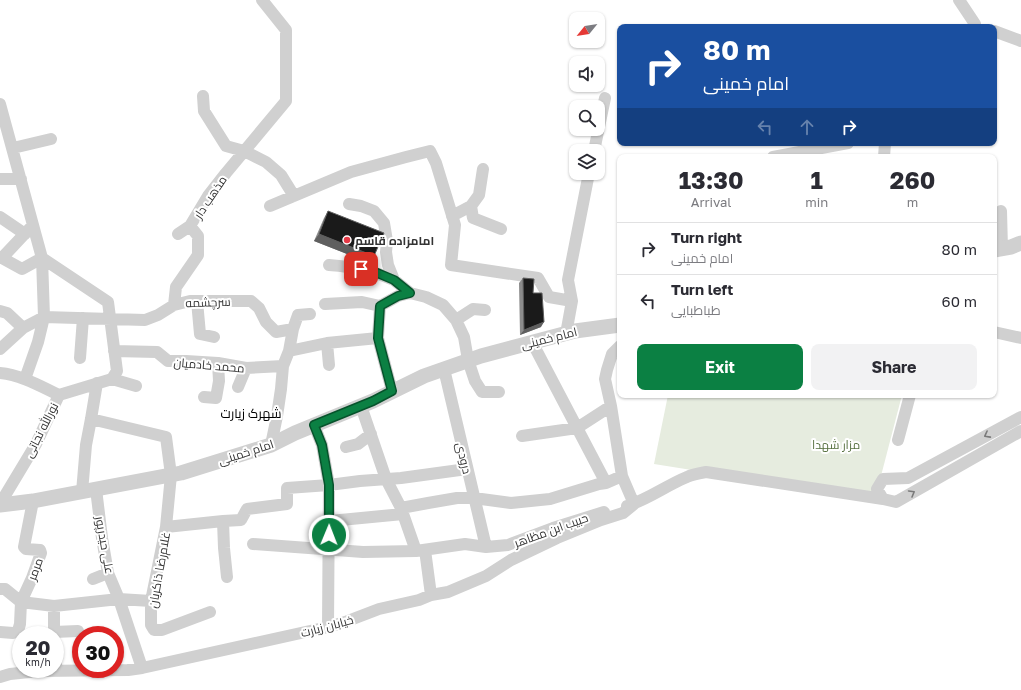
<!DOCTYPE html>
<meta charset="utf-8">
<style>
body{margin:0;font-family:"Golos Text",Cairo,sans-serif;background:#f2f2f3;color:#2b2b33;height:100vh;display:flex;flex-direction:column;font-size:15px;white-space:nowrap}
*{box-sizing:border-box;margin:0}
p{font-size:13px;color:#7c7c81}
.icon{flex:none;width:22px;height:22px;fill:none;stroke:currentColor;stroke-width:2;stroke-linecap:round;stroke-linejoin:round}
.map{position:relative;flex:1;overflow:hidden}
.panel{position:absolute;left:617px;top:154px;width:380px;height:244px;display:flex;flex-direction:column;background:#fff;border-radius:8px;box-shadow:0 1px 3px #0004}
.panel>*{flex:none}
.hud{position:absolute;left:617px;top:24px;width:380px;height:122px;border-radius:8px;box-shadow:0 1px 3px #0004;background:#1a4fa0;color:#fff;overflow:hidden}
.needle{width:26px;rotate:240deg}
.controls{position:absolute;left:569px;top:12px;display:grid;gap:8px}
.controls a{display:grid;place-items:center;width:36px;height:36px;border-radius:8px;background:#fff;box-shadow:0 1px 3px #0004;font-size:20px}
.speed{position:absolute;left:12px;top:626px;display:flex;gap:8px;font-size:20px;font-weight:700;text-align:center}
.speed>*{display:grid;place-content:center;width:52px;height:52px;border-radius:50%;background:#fff;box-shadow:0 1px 3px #0004;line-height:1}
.speed small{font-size:10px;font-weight:400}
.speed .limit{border:6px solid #d22;background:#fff;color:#111}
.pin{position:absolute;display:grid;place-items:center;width:34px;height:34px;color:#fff;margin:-17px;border-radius:8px;box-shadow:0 2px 6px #0006}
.me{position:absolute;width:44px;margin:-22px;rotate:1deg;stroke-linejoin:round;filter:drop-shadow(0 0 3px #0008)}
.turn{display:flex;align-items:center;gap:14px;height:84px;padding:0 20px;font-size:18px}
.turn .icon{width:52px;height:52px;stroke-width:2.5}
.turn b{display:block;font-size:28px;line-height:34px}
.lanes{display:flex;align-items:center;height:38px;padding:0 20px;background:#0003;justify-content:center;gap:20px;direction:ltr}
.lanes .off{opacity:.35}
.eta{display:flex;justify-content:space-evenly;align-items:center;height:68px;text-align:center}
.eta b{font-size:24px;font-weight:700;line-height:28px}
.primary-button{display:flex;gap:8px;margin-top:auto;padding:8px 20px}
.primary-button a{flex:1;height:46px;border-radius:8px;background:#0b8043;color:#fff;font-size:16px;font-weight:700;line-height:46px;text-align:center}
.primary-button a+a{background:#f2f2f3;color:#2b2b33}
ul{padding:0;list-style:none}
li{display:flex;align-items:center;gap:12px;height:52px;padding:0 20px;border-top:1px solid #e1e1e2}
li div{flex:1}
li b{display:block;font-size:15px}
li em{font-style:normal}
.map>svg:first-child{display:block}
.green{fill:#e6ecdf}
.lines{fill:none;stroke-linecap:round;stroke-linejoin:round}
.minor{stroke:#d0d0d0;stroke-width:12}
.tertiary{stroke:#d0d0d0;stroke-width:15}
.wall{fill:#8c8c8c}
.shaded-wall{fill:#5f5f5f}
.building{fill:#1a1a1a;stroke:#5f5f5f}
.oneway{stroke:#7a7a7a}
.route-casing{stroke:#07532c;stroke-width:10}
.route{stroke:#0b8043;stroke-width:7}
.poi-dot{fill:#e63946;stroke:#fff;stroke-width:1.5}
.labels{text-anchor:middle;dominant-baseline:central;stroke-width:4;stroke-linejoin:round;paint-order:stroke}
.street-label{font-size:12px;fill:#333;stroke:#fff}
.poi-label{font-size:12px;font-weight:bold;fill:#333;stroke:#fff;text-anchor:start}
.park-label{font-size:12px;fill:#56703f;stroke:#fff}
.neighbourhood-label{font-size:13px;fill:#000;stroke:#fff}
</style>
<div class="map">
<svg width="1021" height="690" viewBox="0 0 1021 690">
<rect width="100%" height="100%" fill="#fff"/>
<path class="green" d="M668 395H902L875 499 654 464Z"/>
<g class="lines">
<path class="minor" d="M959 0 975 24
M994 31 1021 41
M203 96 204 111 226 146 244 151 266 162 281 175 294 196
M0 104 42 258 44 317 38 342 25 379
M13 148 51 139
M594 151 605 98
M773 157 848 143
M884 157 885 143
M0 179H21
M349 204 361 206 374 211 384 223 387 241 386 252 388 265 394 280 410 293 426 297 443 305 456 320 464 337 468 360 475 381 482 392H499
M270 206 351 172 406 157 430 151 436 163 455 225 451 265 538 278 549 297 572 301
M471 206 473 218 501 229
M1001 211 1002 249
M452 216 471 206 479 195 483 169
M0 217 25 234
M178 234 190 226
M0 258H2L22 269 42 258
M2 258 33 225
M329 265C354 267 372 270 394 280
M197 301 200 334 214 337
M325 304 362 302 380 306
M174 305 176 287 198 255V236L190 226 208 196 226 173 286 101V30L262 0
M0 311 7 313 23 328
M456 320 473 309 485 310
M994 332 1021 338
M566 334 572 301 568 280 589 173
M532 342 606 483
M327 343 329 365
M620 346 612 354 607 370 605 379 611 406 622 476 634 504
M0 349 23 328 44 317 145 320 158 315 174 305 190 301H251L259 308 266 322 276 332 293 329
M114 351 157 352 168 361H186L218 363 246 368 283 366
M289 351 327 343 378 338
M80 358 83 318
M444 369 486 547
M0 373C21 375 40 386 59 395
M112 379 136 386
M238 387 246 368
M392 391 378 338 380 306 398 296 410 293
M204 397 216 398 219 381 218 363
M361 406 386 479 401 508 416 551
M1021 417 908 478 883 479 877 489 883 499 896 502 1021 431
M91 419 166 437 171 475 166 527 151 601V625L154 630H162L210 612
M314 425 322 445 329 485 328 627
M522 436 577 428 611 406
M898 440 910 395
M271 445 277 416 281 389 283 366 289 351 293 329 298 315 310 314
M346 447 358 444 371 434
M96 489 102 538 108 573 119 599 142 668
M82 492 86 445 91 419 97 383
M0 504 36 444 59 395 112 379 117 371 108 302 42 258
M627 506C649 499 667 485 687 477 693 474 700 473 706 472L883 499
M401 508 428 503 457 498H474L511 503 550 499 599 484 606 483 622 476
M223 521 224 548 227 577
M330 521 403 514
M166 527 223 521 241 520 247 509 287 504V488L329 485 360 481 401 478 467 469
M253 544 363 552 416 551 465 544 486 547 508 545 553 528 604 512
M425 550 431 595
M93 579 108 573
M0 589H5L21 602 54 606 119 599 151 601
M54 606V635
M0 632 13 633 18 631 20 624 21 602 32 578 41 553 40 550 26 549 24 547 33 501
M54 632 78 631
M55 650 56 670
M0 677 10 674 39 671 128 670 142 668 328 627 345 622 379 609 419 600 431 595 448 592 486 576 511 560 557 538 601 520 623 513 634 504"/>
<path class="tertiary" d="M994 250 1011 247 1021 243
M0 505 33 501 181 473 271 445 295 433 373 401 424 376 481 356 575 331 620 325"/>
</g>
<path class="wall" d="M328 211 374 256 370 263 314 241 324 218Z
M523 278 533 293 541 327 520 335 519 283Z"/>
<path class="shaded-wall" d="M319 234 374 256 370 263 314 241Z
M544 322 541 327 520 335 524 330Z"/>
<path class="building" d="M328 211 384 233 374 256 319 234Z
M523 278 534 279 533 293H542L544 322 524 330Z"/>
<defs><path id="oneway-chevron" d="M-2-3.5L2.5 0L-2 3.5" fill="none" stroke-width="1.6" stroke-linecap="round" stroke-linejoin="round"/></defs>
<g class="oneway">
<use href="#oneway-chevron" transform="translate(987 435) rotate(152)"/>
<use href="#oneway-chevron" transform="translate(912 493) rotate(-30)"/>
</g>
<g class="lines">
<g class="route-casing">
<path id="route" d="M329 535V485L322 445 314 425 373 401 392 391 378 338 380 306 398 296 410 293 394 280 375 272 361 269"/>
</g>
<use href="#route" class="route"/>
</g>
<circle class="poi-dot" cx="347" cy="240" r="4"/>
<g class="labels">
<g class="street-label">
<text transform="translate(210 197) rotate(-56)">مذهب دار</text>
<text transform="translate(208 302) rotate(-2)">سرچشمه</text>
<text transform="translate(549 338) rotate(-14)">امام خمینی</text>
<text transform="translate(209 365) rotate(5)">محمد خادمیان</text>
<text transform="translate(41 430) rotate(-63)">نورالله نجاتی</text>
<text transform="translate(246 452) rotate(-18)">امام خمینی</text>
<text transform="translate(464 458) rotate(77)">درودی</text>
<text transform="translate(551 530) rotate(-20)">حبیب ابن مظاهر</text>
<text transform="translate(105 545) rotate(80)">علی حیدرپور</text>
<text transform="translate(35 569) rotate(-70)">مرمر</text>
<text transform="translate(159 570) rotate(-80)">غلام‌رضا ذاکریان</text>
<text transform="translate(327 626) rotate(-15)">خیابان زیارت</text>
</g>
<g class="poi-label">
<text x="355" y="240">امامزاده قاسم</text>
</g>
<g class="park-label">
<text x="836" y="444">مزار شهدا</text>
</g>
<g class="neighbourhood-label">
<text x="251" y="413">شهرک زیارت</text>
</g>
</g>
</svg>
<div class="controls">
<a><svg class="needle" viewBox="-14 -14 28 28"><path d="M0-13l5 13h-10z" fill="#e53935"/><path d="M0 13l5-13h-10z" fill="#7c7c81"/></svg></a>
<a><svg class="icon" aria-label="sound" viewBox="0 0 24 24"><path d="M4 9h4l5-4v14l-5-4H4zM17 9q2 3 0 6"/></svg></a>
<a><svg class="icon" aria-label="search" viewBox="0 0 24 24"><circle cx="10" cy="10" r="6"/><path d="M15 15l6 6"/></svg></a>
<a><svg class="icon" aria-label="layers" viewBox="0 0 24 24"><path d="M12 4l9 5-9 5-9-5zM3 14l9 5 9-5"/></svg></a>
</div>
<div class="speed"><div>20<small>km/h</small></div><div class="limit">30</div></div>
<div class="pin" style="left:361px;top:269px;background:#d93025"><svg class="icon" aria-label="arrive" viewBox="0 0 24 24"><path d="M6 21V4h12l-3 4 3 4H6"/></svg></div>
<svg class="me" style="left:329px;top:535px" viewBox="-20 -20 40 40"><circle r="17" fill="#0b8043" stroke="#fff" stroke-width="3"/><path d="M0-11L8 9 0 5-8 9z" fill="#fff"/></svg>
<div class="hud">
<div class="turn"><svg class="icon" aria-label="right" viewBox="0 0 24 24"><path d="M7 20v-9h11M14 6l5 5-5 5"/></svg><div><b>80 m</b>امام خمینی</div></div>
<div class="lanes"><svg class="icon off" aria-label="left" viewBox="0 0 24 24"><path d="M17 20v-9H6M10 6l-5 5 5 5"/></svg><svg class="icon off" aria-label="ahead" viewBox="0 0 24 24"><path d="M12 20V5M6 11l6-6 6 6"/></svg><svg class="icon" aria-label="right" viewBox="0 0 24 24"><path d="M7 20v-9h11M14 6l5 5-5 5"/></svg></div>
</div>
<section class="panel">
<div class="eta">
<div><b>13:30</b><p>Arrival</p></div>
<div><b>1</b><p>min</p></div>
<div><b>260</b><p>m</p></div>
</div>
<ul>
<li><svg class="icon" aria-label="right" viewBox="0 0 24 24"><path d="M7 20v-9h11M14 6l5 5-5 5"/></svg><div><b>Turn right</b><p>امام خمینی</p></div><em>80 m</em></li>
<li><svg class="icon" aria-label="left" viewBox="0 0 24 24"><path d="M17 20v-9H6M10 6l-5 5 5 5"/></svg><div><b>Turn left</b><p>طباطبایی</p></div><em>60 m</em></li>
</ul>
<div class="primary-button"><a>Exit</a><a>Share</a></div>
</section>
</div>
